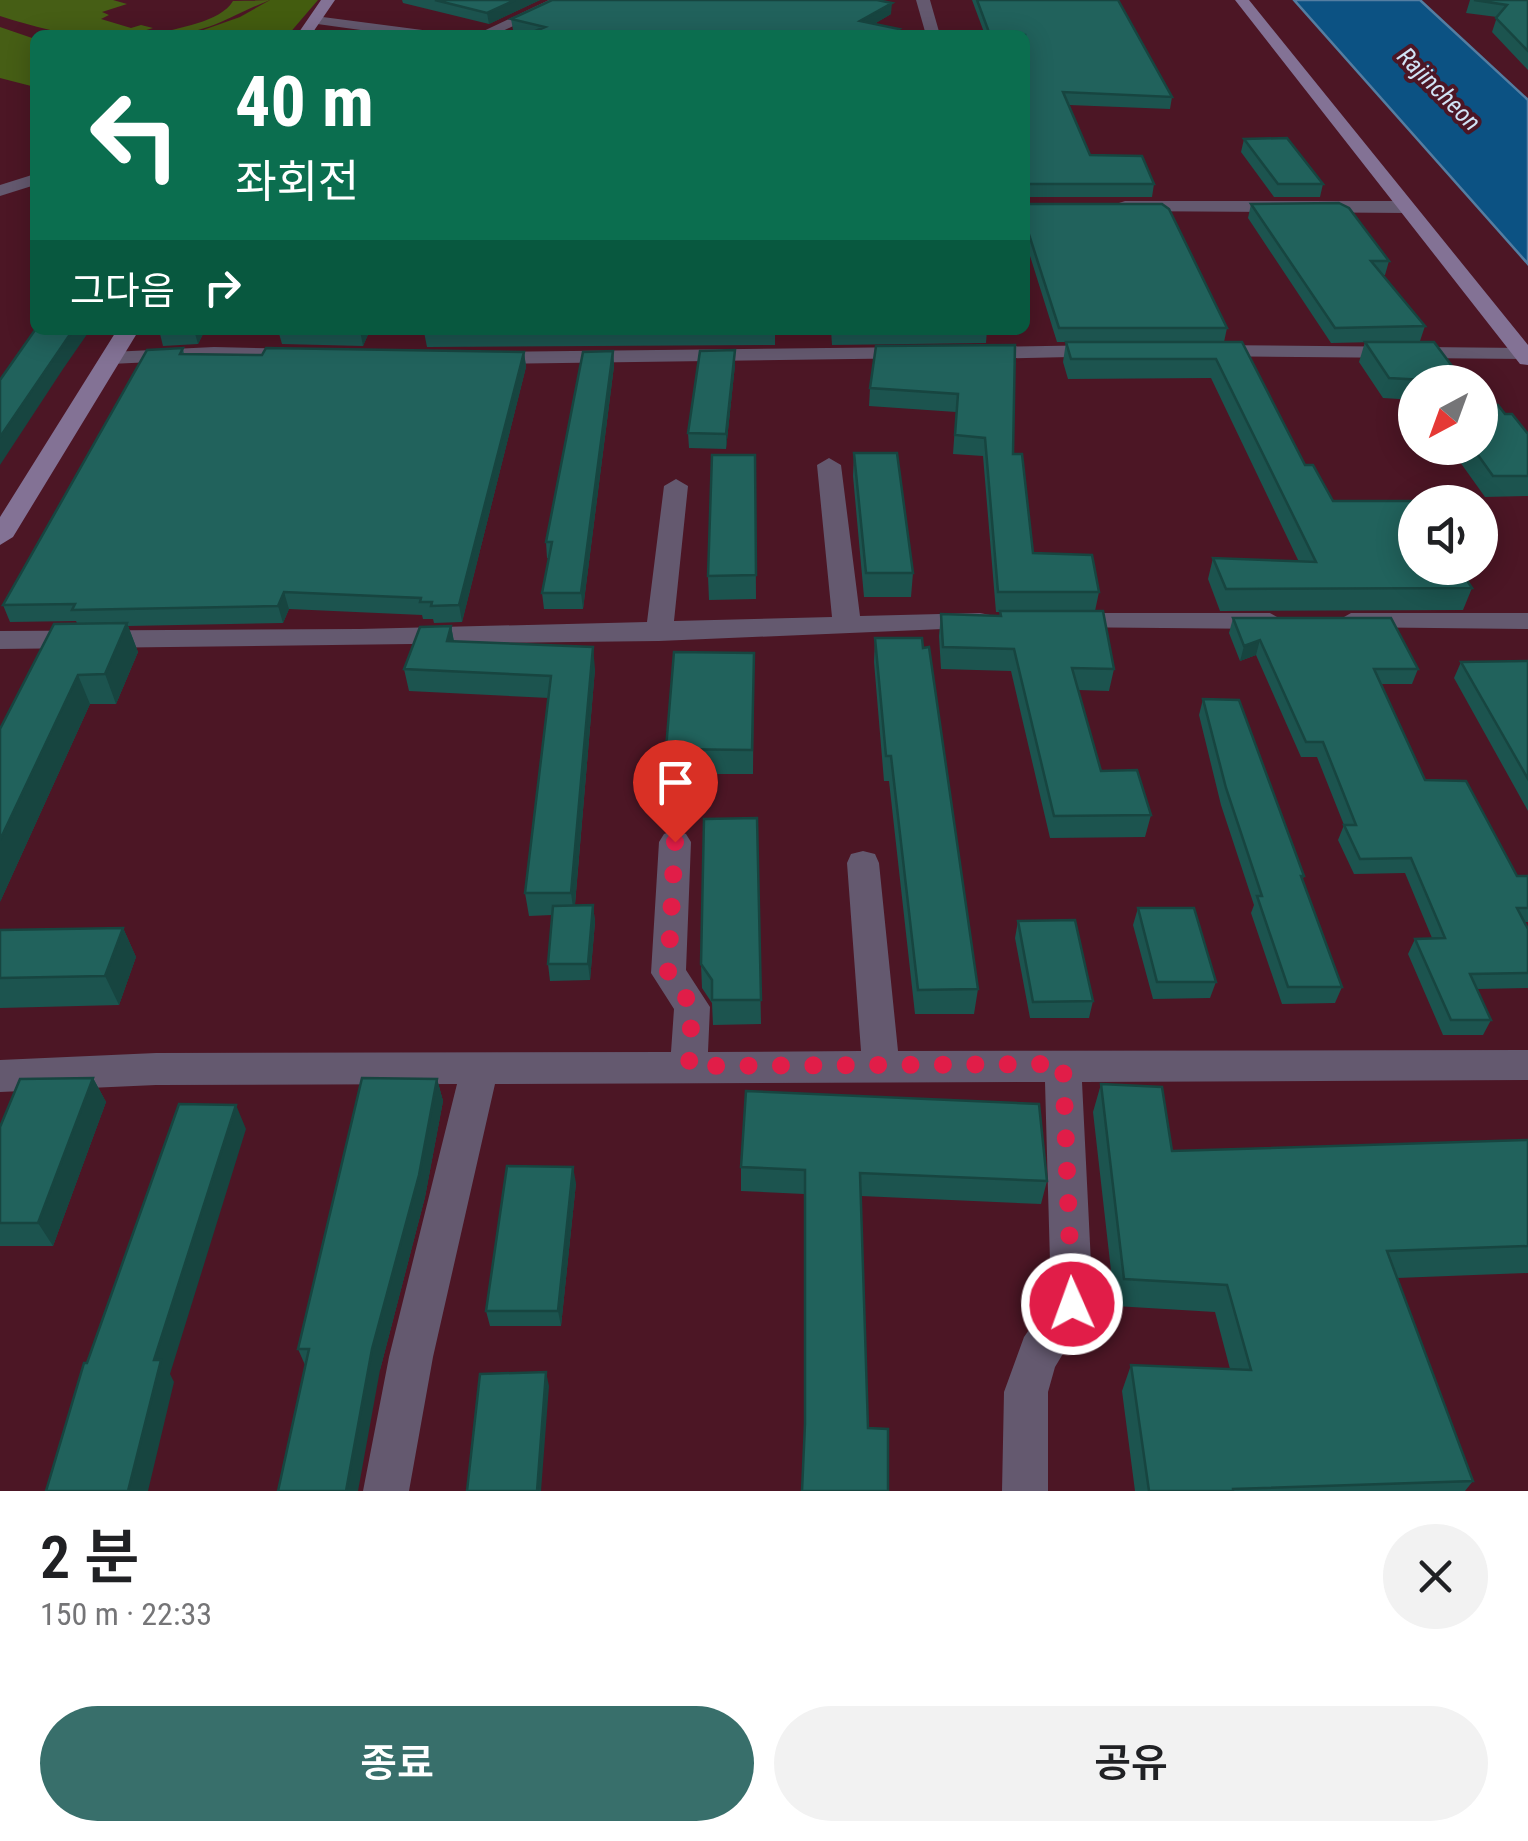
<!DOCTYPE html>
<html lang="ko">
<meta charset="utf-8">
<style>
body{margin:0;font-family:"Roboto Condensed","Noto Sans KR",sans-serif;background:#f2f2f2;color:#202124;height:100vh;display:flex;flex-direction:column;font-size:38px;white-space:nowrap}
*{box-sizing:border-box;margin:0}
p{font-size:32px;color:#757577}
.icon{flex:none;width:55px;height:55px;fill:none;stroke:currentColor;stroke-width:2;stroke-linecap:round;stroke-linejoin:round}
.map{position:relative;height:1491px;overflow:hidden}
.details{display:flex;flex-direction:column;background:#fff;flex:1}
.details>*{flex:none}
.top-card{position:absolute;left:30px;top:30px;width:1000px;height:305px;border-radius:15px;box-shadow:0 5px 25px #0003;background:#0b6e4f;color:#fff;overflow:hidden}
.needle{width:65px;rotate:221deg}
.fabs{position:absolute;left:1398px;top:365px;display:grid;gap:20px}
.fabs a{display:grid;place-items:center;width:100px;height:100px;border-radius:50%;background:#fff;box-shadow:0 5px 25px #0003;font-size:50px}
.pin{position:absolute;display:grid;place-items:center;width:85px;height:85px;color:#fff;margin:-102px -42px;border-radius:50% 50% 50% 0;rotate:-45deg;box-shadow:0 0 10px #0007}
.pin .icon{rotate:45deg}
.me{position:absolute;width:110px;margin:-55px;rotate:358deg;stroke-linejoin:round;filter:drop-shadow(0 0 8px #0008)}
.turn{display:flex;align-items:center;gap:35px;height:210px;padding:0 40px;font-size:45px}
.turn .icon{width:130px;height:130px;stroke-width:2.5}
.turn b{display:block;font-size:70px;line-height:85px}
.then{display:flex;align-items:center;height:95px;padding:0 40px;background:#0003;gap:20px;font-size:38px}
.round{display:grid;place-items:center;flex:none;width:105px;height:105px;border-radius:52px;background:#f2f2f2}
.summary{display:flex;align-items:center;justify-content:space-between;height:170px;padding:0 40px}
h1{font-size:60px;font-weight:600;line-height:75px}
.action{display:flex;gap:20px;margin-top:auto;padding:20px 40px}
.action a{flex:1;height:115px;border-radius:60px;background:#386f6b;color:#fff;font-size:40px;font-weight:600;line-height:115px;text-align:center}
.action a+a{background:#f2f2f2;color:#202124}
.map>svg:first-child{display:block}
.green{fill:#465e15}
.forest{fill:#435c0f}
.water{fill:#0c5283;stroke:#547ea2;stroke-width:2.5}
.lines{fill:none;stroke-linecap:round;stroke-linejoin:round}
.street{fill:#64596f;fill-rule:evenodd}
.secondary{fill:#837295;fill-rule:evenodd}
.wall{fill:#1c544f}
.shaded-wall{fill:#174540}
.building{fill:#21625c;stroke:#174540;stroke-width:2.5}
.route{stroke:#e11d48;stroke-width:18;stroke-dasharray:0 32.4}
.labels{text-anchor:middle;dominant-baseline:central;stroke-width:8;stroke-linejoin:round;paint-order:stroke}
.far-water-label{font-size:25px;font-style:italic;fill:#d1e4f6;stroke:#4c1625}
</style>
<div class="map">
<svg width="1528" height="1491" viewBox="0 0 1528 1491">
<rect width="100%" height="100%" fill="#4c1625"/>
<path class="green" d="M0 0H113L127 4 102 12 109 15 101 19 131 28 141 25 153 28C101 45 50 32 0 16Z
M270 0C222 19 209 35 154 35 177 27 220 23 233 1Z
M0 27 35 39V87L0 78Z"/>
<path class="forest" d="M270 0H318L288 35H189L240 17Z"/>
<path class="water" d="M1294 0H1420L1528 100V264Z"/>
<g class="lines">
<path class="street" d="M549 0H568L494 35H475Z
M916 0H930L940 35H926Z
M315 16 430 31 437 35H397L310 23 308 20Z
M35 174V185L0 196V185Z
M1125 201H1407L1416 207 1407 213 1119 211V203Z
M1106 345 1114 346 1117 351 1114 356 977 359 966 353 977 347Z
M1207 345 1524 348 1528 349V359L1199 356 1196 351 1199 346Z
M214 347 301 349 312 355 301 361 214 359 111 364 100 358 111 352Z
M916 347 924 348 927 353 924 358 487 364 476 358 487 352Z
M829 458 841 465 860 616 980 613 990 615 994 621 990 627 659 641 0 649V631L359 629 647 622 664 486 676 479 688 486 674 621 832 617 817 465Z
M1066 613H1270L1284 621 1270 629 1056 627 1052 621Z
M1351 613H1528V629L1341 627 1337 621Z
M675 830 686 834 691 842 686 970 710 1007 708 1052 861 1051 847 863 851 854 863 851 875 854 879 863 898 1051 1528 1050V1080L1082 1082 1093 1304 1055 1367 1048 1392V1491H1002L1004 1392 1024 1337 1051 1298 1045 1082 495 1084 433 1357 409 1491H363L389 1357 457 1084 156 1085 0 1092V1060L156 1053 671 1052 674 1009 651 973 659 842 664 834Z"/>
<path class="secondary" d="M321 0H335L311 35H297Z
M1235 0H1249L1528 345V365L1520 364Z
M117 330H139L13 537 0 545V517Z"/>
</g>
<path class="wall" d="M402 0H540L489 24 403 3Z
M972 0H1118L1172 97 1170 109 1069 105 1090 155 1154 184 1152 197H1025V35H985Z
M1470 0H1528V70L1492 32 1497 17 1466 13Z
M891 14 874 24 528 34 513 30 511 19Z
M1244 139 1323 184 1320 197H1274L1241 152Z
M1025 202 1227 328 1224 342H1057L1025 240Z
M1251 204 1389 261 1385 275H1383L1425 326 1420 341 1331 343 1248 218Z
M159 330H205L198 344 163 346Z
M278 330H370L363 346 282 344Z
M775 330V345L427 347 424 332Z
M831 330H987L986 343 832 345Z
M1066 342H1242L1305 465 1333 501 1472 588 1463 610 1220 611 1208 579 1213 558 1299 562 1211 378 1068 379 1063 362Z
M1365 342 1464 382H1415V400L1383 398 1359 362Z
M1015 345 1013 454 1033 553 1099 592 1095 611 1114 669 1109 691 1078 690 1101 771 1151 815 1145 837 1050 838 1011 671 941 669 939 636 941 614 1000 616V612H996L983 456 953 454 956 412 869 406 870 388Z
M183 348 184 354 262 355 524 352 526 367 462 622 434 623 433 619H423L422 615 289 609 283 623 128 626 138 652 116 704H90L0 902 77 623 76 621 10 622 3 605Z
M613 351 614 366 583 609H544L542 593 549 558H547L546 542Z
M735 365 726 449 689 448 688 433Z
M1505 414 1528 434V496L1485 497 1450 448H1480Z
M854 453 913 573 911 597H864L853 476Z
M755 455 756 599 709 600 708 576Z
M1233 618 1418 669 1412 684H1381L1425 780 1517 876H1528V922H1525L1528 929V988L1477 989 1491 1020 1483 1035H1443L1408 954 1415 939 1432 938 1405 873 1354 874 1338 840 1344 825 1317 757H1301L1256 655 1240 661 1229 633Z
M451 626 454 641 595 669 575 905H593L595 922 590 980 550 981 548 964 552 915 529 916 525 893 549 698 409 691 404 669Z
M875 638 978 989 974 1014H915L889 781H884L874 662Z
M754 653 753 774H668L666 749Z
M1528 661V811L1454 678 1461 662Z
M1203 699 1304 876 1302 881 1342 987 1335 1003 1282 1004 1251 913 1254 905 1221 805 1199 715Z
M757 818 761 1024 713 1025 712 1003 702 988 701 964Z
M1138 908 1216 982 1210 998 1153 999 1133 925Z
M1018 921 1093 1001 1089 1018H1030L1015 938Z
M123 928 136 957 119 1005 0 1008V930Z
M93 1078 106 1102 53 1246H0V1127Z
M437 1079 443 1101 425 1197 380 1370 305 1365 298 1349Z
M1101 1084 1172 1151 1528 1140V1273L1397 1278 1473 1481 1465 1491H1135L1122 1391 1131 1365 1230 1369 1215 1312 1115 1306 1093 1112Z
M741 1167 1047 1181 1041 1204 861 1196 868 1428 804 1445V1194L741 1191Z
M576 1183 561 1326H490L486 1311Z"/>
<path class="shaded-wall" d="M515 0H540L489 24 487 13Z
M892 3 891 14 859 33 860 21Z
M73 330H90L63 369 0 465V437Z
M194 330H205L198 344Z
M360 330H370L363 346 360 331Z
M735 350V365L726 449V434Z
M613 351 614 366 583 609 581 593Z
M524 352 526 367 462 622 459 605Z
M284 592 289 609 283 623 278 606Z
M127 623 138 652 116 704 105 674Z
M451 626 455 648 447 641Z
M1260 640 1256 655 1240 661 1244 646Z
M593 647 595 669 574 915 571 893Z
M78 675 90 704 0 902V840Z
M593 905 595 922 590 980 588 964Z
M123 928 136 957 119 1005 105 976Z
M93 1078 106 1102 53 1246 38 1223Z
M437 1079 443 1101 425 1197 380 1370 358 1491H346L372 1349Z
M236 1105 246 1129 170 1374 174 1382 148 1491H128L154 1360Z
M573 1167 576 1183 561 1326 558 1311Z
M546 1372 549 1386 541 1491H537Z"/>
<path class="building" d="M435 0H515L487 13Z
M552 0H877L892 3 860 21 899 29 888 35H526L545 27 511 19Z
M977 0H1118L1172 97 1063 92 1090 155 1142 156 1154 184H1027L1025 191V35H990Z
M1474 0H1528V51L1496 18 1507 5Z
M1287 138 1323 184H1278L1244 139Z
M1025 202 1027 204H1162L1169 209 1227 328H1059L1025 222Z
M1339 203 1349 208 1389 261H1371L1425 326 1335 328 1251 204Z
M35 330H73L0 437V380Z
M284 330H360V331Z
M425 330H775L424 332Z
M1066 342H1242L1305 465H1313L1333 501H1417L1418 502H1415V568H1459L1472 588 1226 589 1213 558 1316 562 1216 359H1071Z
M1365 342H1434L1464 382H1426L1424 380 1389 378Z
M1015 345 1013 454H1022L1033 553 1092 555 1099 592H998L985 438 955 435 958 394 870 388 876 346Z
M183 348 180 354 262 355 266 348 524 352 459 605 431 606 432 602H420L421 598 284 592 278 606 72 610 75 604 3 605 147 350Z
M735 350 726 434 688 433 700 351Z
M613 351 581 593H542L552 542H546L583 352Z
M1480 404 1498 405 1505 414H1512L1528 434V476H1493L1473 448H1480Z
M854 453H897L913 573H866Z
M712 455H755L756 575 708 576Z
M1000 611H1103L1114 669 1072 668 1101 771 1137 770 1151 815 1054 816 1014 649 943 647 941 614 1001 616Z
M1233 618H1391L1418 669H1374L1425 780 1466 781 1517 876H1528V908H1517L1528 929V973L1470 974 1491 1020H1451L1415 939 1445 938 1411 858 1360 859 1344 825H1356L1323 742H1306L1260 640 1244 646Z
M127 623 105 674 78 675 0 840V729L54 624Z
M451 626 447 641 593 647 571 893H525L551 676 404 669 420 627Z
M875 638H922L923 648 929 647 978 989 918 990 891 756H886Z
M674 652 754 653 752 750 666 749Z
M1528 661V779L1461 662Z
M1203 699 1239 700 1304 876H1301L1342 987H1288L1257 896H1262L1226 788Z
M757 818 761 1000H712V980L701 964 704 819Z
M593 905 588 964H548L553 906Z
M1138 908H1194L1216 982H1157Z
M1075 920 1093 1001 1033 1002 1018 921Z
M123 928 105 976 0 978V930Z
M93 1078 38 1223H0V1127L20 1079Z
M362 1078 437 1079 419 1175 372 1349 346 1491H278L309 1349H298Z
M1101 1084 1162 1087 1172 1151 1528 1140V1246L1387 1251 1473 1481 1233 1489V1491H1149L1131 1365 1251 1370 1227 1285 1124 1279Z
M746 1091 1039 1104 1047 1181 860 1173 868 1428 888 1429V1491H802L805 1424V1170L741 1167Z
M179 1104 236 1105 154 1360H161L128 1491H46L84 1363H87Z
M507 1166 573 1167 558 1311H486Z
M546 1372 537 1491H467L480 1374Z"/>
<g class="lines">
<path class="route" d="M675 842 668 973 692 1006 689 1066 1063 1064 1072 1304"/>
</g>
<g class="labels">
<g class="far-water-label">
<text transform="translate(1439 89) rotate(45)">Rajincheon</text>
</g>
</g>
</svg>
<div class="fabs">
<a><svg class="needle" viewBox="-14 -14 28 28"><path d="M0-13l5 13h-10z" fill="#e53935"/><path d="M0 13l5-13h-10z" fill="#757577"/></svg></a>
<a><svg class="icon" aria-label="sound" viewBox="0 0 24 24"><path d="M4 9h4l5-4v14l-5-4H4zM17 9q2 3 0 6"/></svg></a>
</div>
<div class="pin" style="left:675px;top:842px;background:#d93025"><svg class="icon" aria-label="arrive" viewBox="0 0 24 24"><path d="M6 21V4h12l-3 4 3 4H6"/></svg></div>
<svg class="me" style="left:1072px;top:1304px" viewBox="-20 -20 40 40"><circle r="17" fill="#e11d48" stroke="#fff" stroke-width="3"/><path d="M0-11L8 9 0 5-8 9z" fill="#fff"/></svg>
<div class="top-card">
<div class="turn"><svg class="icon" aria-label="left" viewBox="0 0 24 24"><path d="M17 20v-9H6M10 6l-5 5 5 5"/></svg><div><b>40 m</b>좌회전</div></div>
<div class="then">그다음<svg class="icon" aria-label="right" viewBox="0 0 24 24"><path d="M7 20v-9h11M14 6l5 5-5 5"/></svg></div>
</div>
</div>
<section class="details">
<div class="summary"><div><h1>2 분</h1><p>150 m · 22:33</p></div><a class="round"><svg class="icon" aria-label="close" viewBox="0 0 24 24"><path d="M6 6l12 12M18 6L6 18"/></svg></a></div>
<div class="action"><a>종료</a><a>공유</a></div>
</section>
